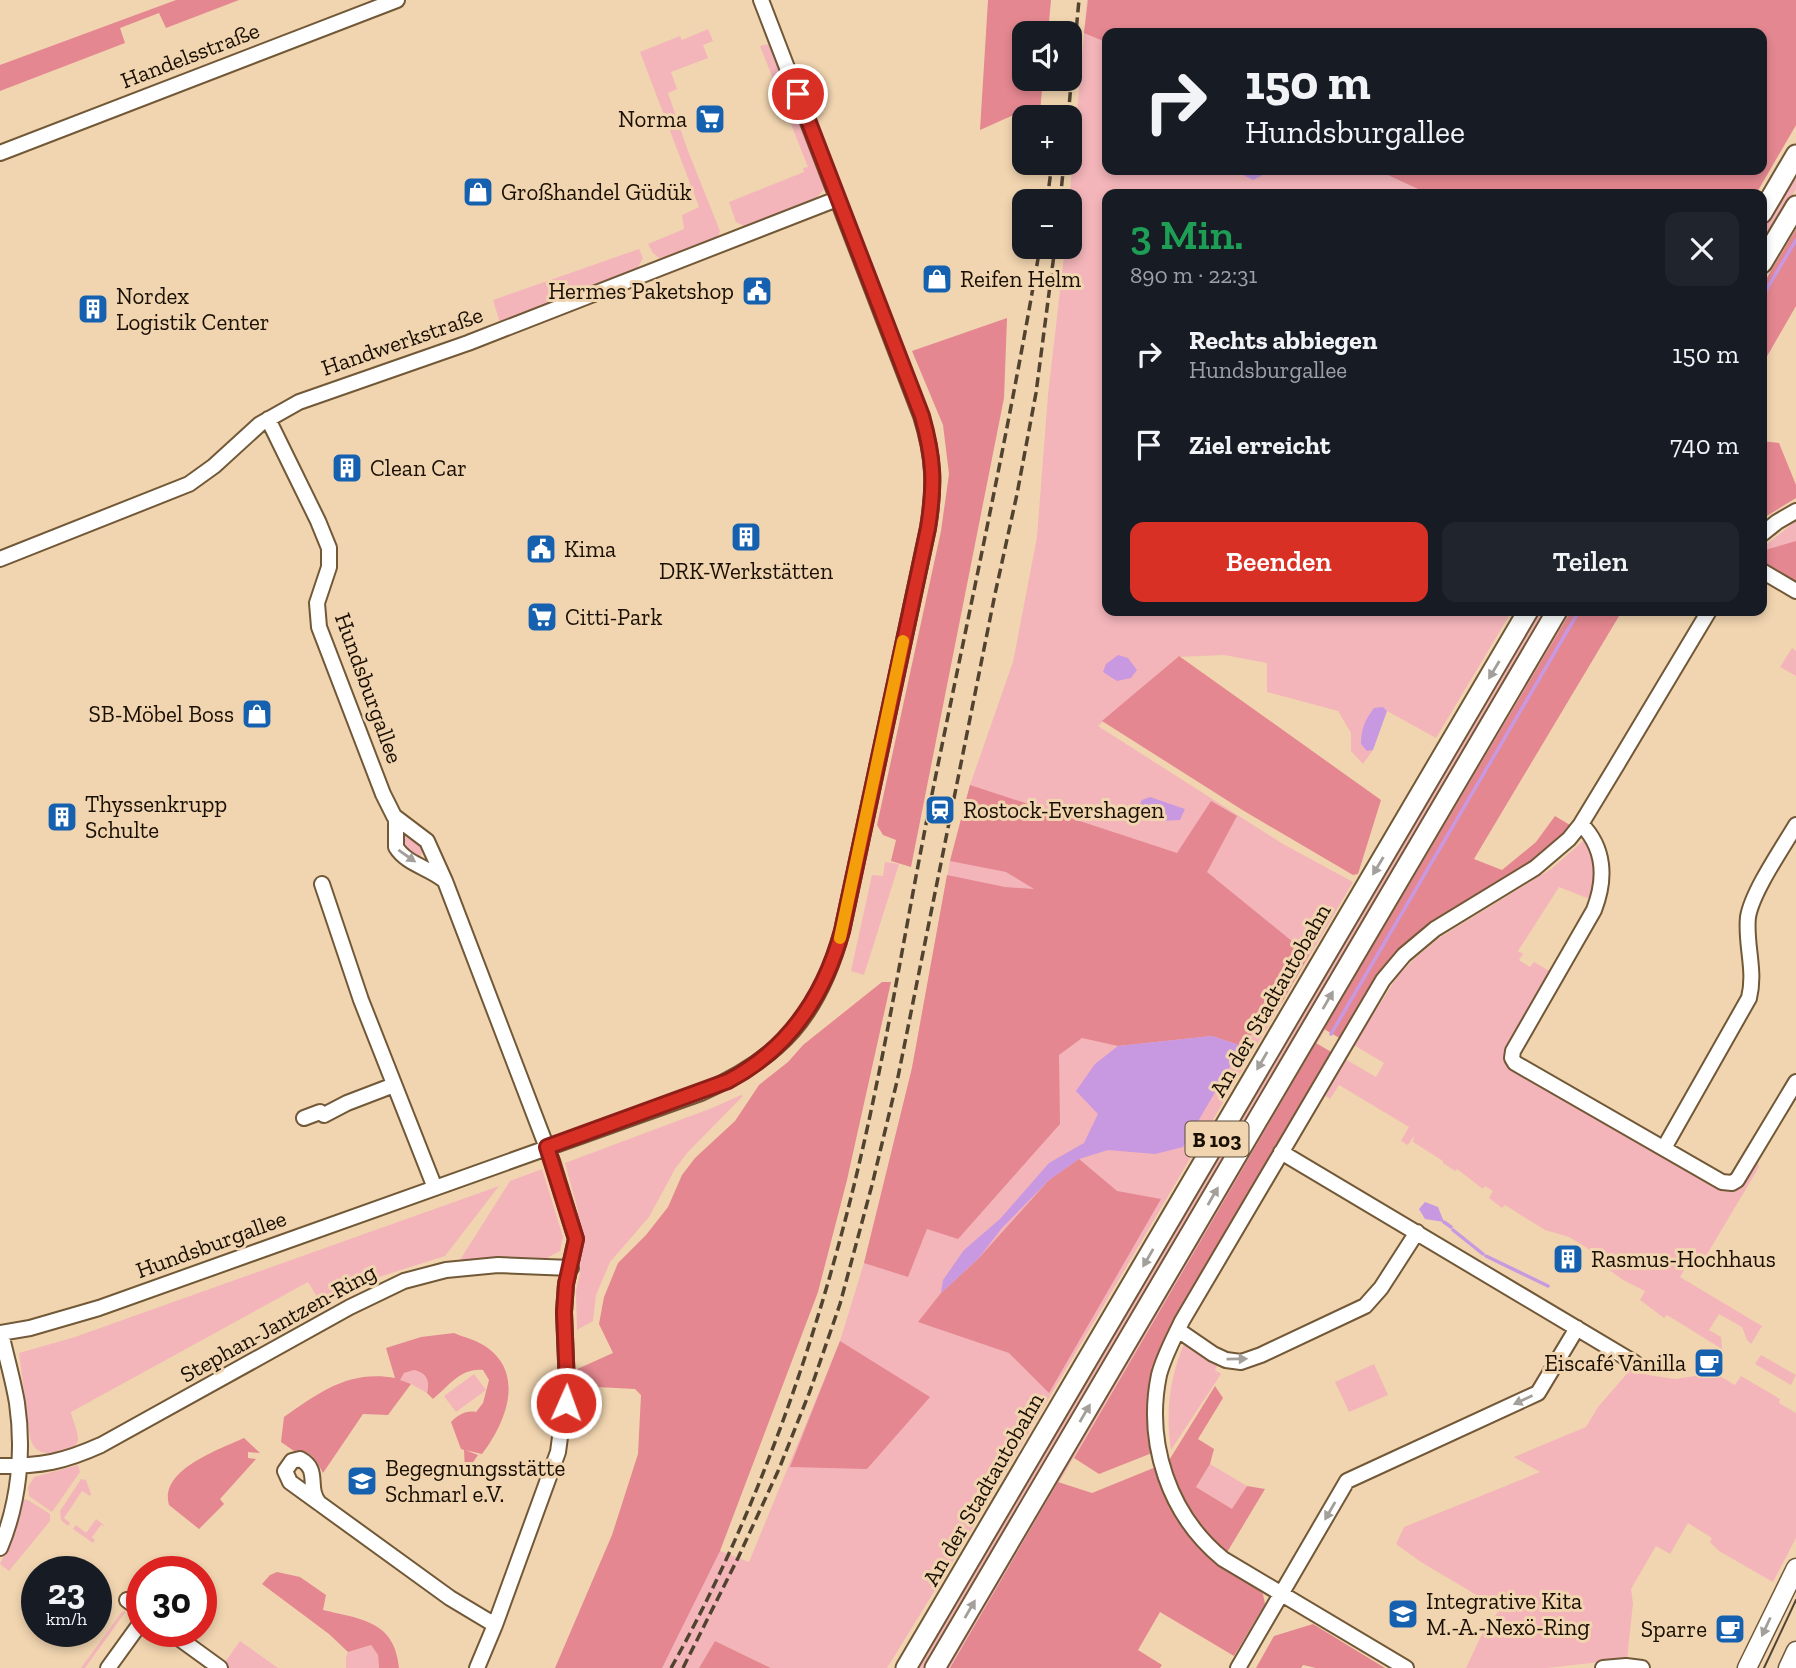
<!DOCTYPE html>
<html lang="de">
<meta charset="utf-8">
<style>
body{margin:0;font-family:"Zilla Slab",serif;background:#20242c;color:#f1f3f6;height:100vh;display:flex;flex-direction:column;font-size:26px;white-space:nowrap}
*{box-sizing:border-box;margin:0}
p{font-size:23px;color:#9ea1a6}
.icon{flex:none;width:38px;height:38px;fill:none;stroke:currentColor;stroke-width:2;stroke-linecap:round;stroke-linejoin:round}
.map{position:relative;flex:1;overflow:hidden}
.side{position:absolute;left:1102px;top:189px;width:665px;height:427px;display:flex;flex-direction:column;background:#171b24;border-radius:14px;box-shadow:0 4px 10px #0003}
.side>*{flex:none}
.banner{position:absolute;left:1102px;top:28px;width:665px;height:147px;border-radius:14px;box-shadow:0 4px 10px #0003;background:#171b24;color:#f1f3f6;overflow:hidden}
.buttons{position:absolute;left:1012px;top:21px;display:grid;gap:14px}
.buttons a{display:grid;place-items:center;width:70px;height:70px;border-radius:14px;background:#171b24;box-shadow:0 4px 10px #0003;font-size:35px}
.speed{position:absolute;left:21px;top:1556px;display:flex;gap:14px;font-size:35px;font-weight:700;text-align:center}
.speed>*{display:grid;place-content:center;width:91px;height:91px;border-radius:50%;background:#171b24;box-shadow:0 4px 10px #0003;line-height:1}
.speed small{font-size:18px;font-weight:400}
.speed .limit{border:10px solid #d22;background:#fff;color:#111}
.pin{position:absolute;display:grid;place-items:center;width:60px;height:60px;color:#fff;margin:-30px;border:4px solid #fff;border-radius:50%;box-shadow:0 2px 7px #0007}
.me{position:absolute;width:77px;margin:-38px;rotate:2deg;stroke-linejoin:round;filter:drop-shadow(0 0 5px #0008)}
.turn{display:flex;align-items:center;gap:24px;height:147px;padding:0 28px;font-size:32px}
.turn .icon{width:91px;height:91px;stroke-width:2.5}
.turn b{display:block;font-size:49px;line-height:60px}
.round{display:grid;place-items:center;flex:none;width:74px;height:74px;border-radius:14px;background:#20242c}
.summary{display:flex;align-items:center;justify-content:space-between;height:119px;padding:0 28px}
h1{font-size:42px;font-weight:600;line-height:52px;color:#1e9e55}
.cta{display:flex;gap:14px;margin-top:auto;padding:14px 28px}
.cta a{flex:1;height:80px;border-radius:14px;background:#d93025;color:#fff;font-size:28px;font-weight:600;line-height:80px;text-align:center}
.cta a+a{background:#20242c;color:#f1f3f6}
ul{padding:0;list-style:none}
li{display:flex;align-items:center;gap:21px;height:91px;padding:0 28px}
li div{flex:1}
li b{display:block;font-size:26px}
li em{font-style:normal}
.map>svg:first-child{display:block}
.green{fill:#f3b5b9;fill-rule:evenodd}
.forest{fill:#e48790}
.water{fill:#c898e1}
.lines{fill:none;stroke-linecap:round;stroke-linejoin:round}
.stream{stroke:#c898e1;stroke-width:3.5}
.minor-casing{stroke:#715837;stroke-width:18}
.major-casing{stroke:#715837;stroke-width:21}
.highway-casing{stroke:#715837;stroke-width:23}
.minor{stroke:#fff;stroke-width:14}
.major{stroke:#fff;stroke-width:18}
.highway{stroke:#fff;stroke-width:19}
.tram{stroke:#524331;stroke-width:2}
.rail{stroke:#524331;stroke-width:3.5;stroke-dasharray:10 5;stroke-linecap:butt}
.oneway{fill:#a39f9a}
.route-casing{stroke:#8d1f18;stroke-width:18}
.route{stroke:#d93025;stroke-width:12}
.slow{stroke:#f59e0b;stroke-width:12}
.labels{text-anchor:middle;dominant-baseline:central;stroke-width:6;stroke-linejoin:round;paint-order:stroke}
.shield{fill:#f1d5b0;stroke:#5a4a37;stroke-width:2}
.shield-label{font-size:21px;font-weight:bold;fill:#190f03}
.street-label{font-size:23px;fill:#190f03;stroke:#f1d5b0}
.poi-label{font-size:23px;fill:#190f03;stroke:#f1d5b0;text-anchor:start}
</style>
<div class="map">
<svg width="1796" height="1668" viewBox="0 0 1796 1668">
<rect width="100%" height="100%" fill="#f1d5b0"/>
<path class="green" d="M1087 0H1796V125L1756 194H1108V611H1512L1436 738 1387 711 1383 707 1367 751 1373 750 1363 764 1351 751V733L1338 711 1267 692V663L1224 655 1177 657 1098 726 1283 844 1353 882 953 1561 887 1668H771L715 1641 699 1668H565L684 1537 749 1562 840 1341 864 1263 912 1068 950 861 970 785 1013 662 1037 537 1048 395 1065 247H1069V203ZM1108 33H1762V170H1108Z
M708 29 713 41 703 45 708 58 671 72 677 89 668 93 688 151 720 231 718 237 670 257 659 258 653 253 648 244 684 229 682 215 699 207 640 52 680 36 682 40Z
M769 44 772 45 826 181 825 188 814 201 748 228 736 222 729 202 804 172 803 168 808 167 760 46Z
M1796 174V189L1762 247V231Z
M639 249 643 258 636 271 629 275 500 323 493 300Z
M1796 521V582L1762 562V548Z
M1539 611H1548L926 1668H918Z
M1566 611H1571L950 1668H944Z
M1792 648 1796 651V676L1780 667Z
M407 834C418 836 427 847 420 857L403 851 401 837Z
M1591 834 1599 851 1597 902 1559 887 1518 951 1523 954 1519 960 1530 967 1534 962 1556 975 1512 1058 1728 1184 1750 1158 1757 1162 1759 1167 1703 1261 1692 1256 1680 1277 1762 1326 1751 1344 1747 1340 1742 1327 1719 1314 1709 1330 1721 1337 1722 1349 1667 1315 1664 1318 1640 1300 1645 1291 1623 1280 1605 1267 1587 1248 1569 1237 1545 1230 1505 1205 1502 1208 1489 1198 1493 1191 1485 1186 1483 1189 1457 1169 1455 1171 1443 1163V1161L1413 1142 1414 1136 1408 1145 1401 1141 1409 1127 1339 1085 1330 1099 1324 1095 1345 1059 1376 1077 1384 1063 1354 1045 1397 977 1415 958 1439 938 1551 869Z
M885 862 899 864 864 975 851 971 872 875 883 876Z
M741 1095 743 1096 687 1153 675 1169 649 1217 610 1262 596 1295 593 1321 577 1330 576 1291 580 1273 582 1239 577 1207 565 1163 712 1108Z
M542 1169 563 1237 560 1251 543 1260 458 1263 510 1181Z
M499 1186 445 1256 382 1276 320 1302 308 1282 71 1412C72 1419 78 1431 78 1439 77 1453 49 1456 39 1451 34 1448 32 1443 30 1438L19 1353 75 1337Z
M1186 1339 1219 1362 1215 1370 1221 1374 1171 1450C1165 1411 1170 1375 1186 1339Z
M1761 1355 1796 1375 1791 1385 1755 1364Z
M1374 1364 1388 1395 1349 1412 1335 1382Z
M1631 1369 1648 1375 1675 1379 1715 1373 1735 1385 1741 1376 1780 1399 1779 1403 1796 1413V1538L1773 1582 1719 1551 1710 1542 1712 1538 1688 1523 1670 1554 1656 1546 1631 1589 1633 1603 1627 1659 1547 1668H1466L1481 1636 1500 1609 1421 1562 1396 1544 1404 1527 1540 1472 1514 1457 1586 1427 1598 1407Z
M414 1370C427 1373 430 1381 427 1393L411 1384 399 1380 404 1373Z
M474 1374 486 1390 456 1412 444 1396Z
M1210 1464 1247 1486 1233 1510 1196 1487Z
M78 1465 80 1472 52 1512 29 1496 28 1487 34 1477Z
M81 1479 86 1480 91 1494 90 1496 82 1491 64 1518 70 1523 68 1526 61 1520 60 1511Z
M24 1499 28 1500 50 1514V1521L9 1571 0 1564 14 1534Z
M96 1519 105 1526 101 1525 92 1537 95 1540 93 1543 73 1529 76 1525 86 1533Z
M126 1611 85 1668H81L121 1613Z
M240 1641 278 1668H226L223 1665Z
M371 1645 378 1655 379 1668H346V1657L348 1652Z"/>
<path class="forest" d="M176 0H239L166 28 159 13 120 28 125 43 0 91V65Z
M988 0H1051L1048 33H1024V79H1043L1040 112 1018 113 980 130Z
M1088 0H1796V125L1756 194H1429L1377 170H1762V33H1108V43L1084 33Z
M1796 229V306L1762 365V286Z
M1007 318 1004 398 911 867 891 861 896 840 883 835 877 825 941 531 949 474 943 425 912 351Z
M1762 441 1779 443 1796 485V498L1762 519Z
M1796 541V582L1762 562V551Z
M1571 611H1622L1474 859 1502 870 1536 842 1555 816 1570 825C1557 840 1544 855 1528 868 1493 895 1446 908 1413 938 1382 965 1363 1005 1341 1039L1324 1029Z
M1179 656 1381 800 1358 874 1353 875 1244 811 1102 721Z
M970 785 1177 853 1211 801 1237 816 1207 872 1309 955 1282 1002 1275 1005 1242 1046 1212 1036 1118 1046 1082 1038 1059 1055 1060 1124 958 1239 927 1229 908 1277 864 1263 912 1068 947 875 1005 887 1034 889 1006 872 950 861Z
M882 982H891L847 1180 818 1292 720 1551 662 1668H555L612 1535 638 1454 641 1395 635 1389 578 1386 575 1370 613 1353 599 1324 604 1297 618 1263 646 1235 668 1207 682 1175 695 1158 735 1121 759 1085 788 1062 803 1045Z
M1316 1043 1333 1053 1154 1371 1149 1395 1152 1453 1099 1474 1074 1458Z
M1079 1159 1117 1191 1161 1199 1049 1393 1009 1353 918 1322 941 1293 978 1259 1049 1180Z
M454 1333C463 1337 476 1340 485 1346 526 1373 506 1423 482 1454L465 1450 478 1455 467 1471 465 1470 464 1450 461 1449 451 1422C458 1415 466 1410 476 1412L483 1403 489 1380 483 1370C460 1368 449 1386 433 1399L427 1393C430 1381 427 1373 414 1370L404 1373 400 1380 411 1384 388 1415 363 1414 323 1473C316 1459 310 1449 294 1451L281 1442 284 1417C320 1392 349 1370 395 1378L386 1348 421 1337Z
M840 1341 930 1397 867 1469 790 1467Z
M1215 1386 1223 1398 1198 1439 1214 1449 1210 1464 1196 1487 1232 1509 1247 1486 1265 1489 1223 1559 1210 1549 1163 1470Z
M244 1438 260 1453 248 1452V1458L256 1459 220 1499 224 1504 199 1529 169 1505C159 1470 218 1450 244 1438Z
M1156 1467 1174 1508 1263 1594 1265 1604 1234 1656 1160 1612 1138 1650 1162 1665 1160 1668H950L1058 1482 1092 1493Z
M277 1572 300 1577 326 1595 323 1610C361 1619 395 1621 399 1668H379L378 1655 371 1645 348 1652 329 1634 262 1584 270 1575Z
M1313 1624 1385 1668H1316L1303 1665 1301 1668H1256L1274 1636Z
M715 1641 771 1668H699Z"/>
<path class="water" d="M1234 170H1265L1263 175 1253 180Z
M1118 655 1128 658 1137 670 1131 678 1117 681 1103 672 1106 664Z
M1383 707 1387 711 1373 750 1367 751 1361 744C1361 729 1365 720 1374 708Z
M1150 797 1185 809 1180 820 1159 821 1139 806 1142 800Z
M1212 1036 1242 1046 1183 1147 1155 1154 1108 1150 1079 1159 1049 1180 1002 1228 978 1259 941 1293 943 1280 964 1250 1000 1219 1049 1163 1084 1143 1098 1114 1076 1091 1095 1064 1118 1046Z
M1425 1202 1438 1207 1444 1222 1425 1219 1419 1209Z"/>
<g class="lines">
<path class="stream" d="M1762 297 1796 240
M1331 1034 1579 611
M1444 1222 1451 1227
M1453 1230 1483 1254
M1486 1256 1548 1286"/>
<g class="minor-casing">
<path id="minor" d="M0 153 397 0
M268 419 318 521 329 548V567L317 603 319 627 383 794 396 820V847C406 864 430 868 445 881
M1762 534 1777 522 1796 511
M0 559 189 484 214 466 260 424 299 402 468 343 837 199
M1762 571 1796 591
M394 816 427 841 445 881 552 1161 576 1239 566 1284 564 1312 567 1385 558 1452 495 1625 477 1668
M1581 824C1605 848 1606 879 1594 910L1513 1051 1512 1058 1515 1063 1722 1182 1732 1183 1737 1180 1796 1082
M322 884 361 1000 435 1188
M304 1118 320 1112 324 1115 347 1103 394 1085
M1664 1148 1749 998C1756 970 1745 944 1748 917 1752 892 1783 847 1796 825
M1281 1152 1635 1363
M1178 1330 1213 1354 1226 1360 1241 1362 1261 1355 1365 1306 1381 1288 1417 1232
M0 1333 30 1328 99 1308 701 1093C781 1058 819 1016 842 931L928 528C935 486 934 457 921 416L761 0
M0 1466C42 1466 63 1462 101 1445L350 1307 404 1281 446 1270 498 1265 571 1268
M319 1503C306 1487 321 1470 300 1459L292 1461 285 1471 290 1482 450 1598 495 1625
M0 1548C19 1503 24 1451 17 1403 13 1379 6 1356 1 1333
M127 1600 142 1611
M169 1631 220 1668
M108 1668 142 1621
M1238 1668 1347 1481 1538 1393 1577 1328
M1406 1668 1223 1559C1169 1515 1145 1443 1159 1375 1164 1356 1174 1338 1182 1321L1383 980 1404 955 1435 929 1535 868 1569 839 1581 824 1618 763 1709 611
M1603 1668 1626 1666 1642 1668"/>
</g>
<g class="major-casing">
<path id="major" d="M1747 1668 1796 1568
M1788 1668 1796 1651"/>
</g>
<g class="highway-casing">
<path id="highway" d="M1762 213 1796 155
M1762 263 1796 206
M906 1668 1528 611
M935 1668 1557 611"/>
</g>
<use href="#minor" class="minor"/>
<use href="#major" class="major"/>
<use href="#highway" class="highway"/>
<path class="tram" d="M1764 1668 1796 1600"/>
<path class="rail" d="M1068 117 1079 0
M1047 201 1052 163
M1060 201 1064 163
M671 1668C755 1519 816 1343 856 1177 885 1057 904 935 928 814 966 625 1008 437 1040 247
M683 1668 738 1558 779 1469 810 1391 840 1304 872 1185 898 1077 995 594 1017 494 1036 393 1055 247"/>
</g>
<defs><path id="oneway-solid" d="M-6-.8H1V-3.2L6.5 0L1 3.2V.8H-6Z" transform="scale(1.75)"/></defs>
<g class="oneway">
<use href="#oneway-solid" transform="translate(1494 670) rotate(121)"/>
<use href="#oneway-solid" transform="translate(407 856) rotate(35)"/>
<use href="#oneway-solid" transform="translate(1378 866) rotate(121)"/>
<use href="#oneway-solid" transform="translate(1328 1000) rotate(-60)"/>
<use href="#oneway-solid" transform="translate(1262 1061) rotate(120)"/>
<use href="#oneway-solid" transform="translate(1213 1196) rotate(-60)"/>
<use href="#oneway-solid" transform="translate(1148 1258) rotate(120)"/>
<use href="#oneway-solid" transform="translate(1237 1359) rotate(-1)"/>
<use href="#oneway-solid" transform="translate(1523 1400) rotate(155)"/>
<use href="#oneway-solid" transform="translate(1085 1413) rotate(-60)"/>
<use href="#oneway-solid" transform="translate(1330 1511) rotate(120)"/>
<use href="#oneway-solid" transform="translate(970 1609) rotate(-60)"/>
<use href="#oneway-solid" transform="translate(1766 1627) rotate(115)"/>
</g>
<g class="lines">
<g class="route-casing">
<path id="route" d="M566 1403 567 1385 564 1312 566 1284 576 1239 547 1147 728 1081C789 1049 824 996 842 931L928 528C935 484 934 459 922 416L798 94"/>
</g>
<use href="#route" class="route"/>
<path class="slow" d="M840 938 903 641"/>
</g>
<defs>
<g id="supermarket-square" transform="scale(1.575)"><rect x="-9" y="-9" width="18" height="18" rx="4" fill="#1561b0" stroke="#f1d5b0"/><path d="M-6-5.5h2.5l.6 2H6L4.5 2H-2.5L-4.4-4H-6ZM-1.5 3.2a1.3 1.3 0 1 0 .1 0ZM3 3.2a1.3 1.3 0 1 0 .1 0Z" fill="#fff"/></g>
<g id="shop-square" transform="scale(1.575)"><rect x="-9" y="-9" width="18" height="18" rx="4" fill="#1561b0" stroke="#f1d5b0"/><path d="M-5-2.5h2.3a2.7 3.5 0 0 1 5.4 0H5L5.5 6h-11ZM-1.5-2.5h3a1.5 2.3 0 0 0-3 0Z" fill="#fff"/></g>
<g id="civic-square" transform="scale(1.575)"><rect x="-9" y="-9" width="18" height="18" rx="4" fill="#1561b0" stroke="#f1d5b0"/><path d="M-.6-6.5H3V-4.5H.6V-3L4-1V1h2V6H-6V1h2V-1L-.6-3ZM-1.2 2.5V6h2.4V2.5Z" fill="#fff"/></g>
<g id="building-square" transform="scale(1.575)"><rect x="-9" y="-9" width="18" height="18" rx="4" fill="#1561b0" stroke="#f1d5b0"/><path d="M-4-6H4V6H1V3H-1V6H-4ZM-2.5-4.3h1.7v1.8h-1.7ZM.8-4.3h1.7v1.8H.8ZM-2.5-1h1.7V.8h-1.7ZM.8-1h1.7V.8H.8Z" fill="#fff"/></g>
<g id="station-square" transform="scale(1.575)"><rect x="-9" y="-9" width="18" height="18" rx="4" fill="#1561b0" stroke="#f1d5b0"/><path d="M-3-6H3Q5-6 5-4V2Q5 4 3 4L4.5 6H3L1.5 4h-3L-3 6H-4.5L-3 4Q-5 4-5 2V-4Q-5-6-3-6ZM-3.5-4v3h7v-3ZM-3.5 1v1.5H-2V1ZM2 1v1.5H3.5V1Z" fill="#fff"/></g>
<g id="cafe-square" transform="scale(1.575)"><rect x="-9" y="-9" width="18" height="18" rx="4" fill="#1561b0" stroke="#f1d5b0"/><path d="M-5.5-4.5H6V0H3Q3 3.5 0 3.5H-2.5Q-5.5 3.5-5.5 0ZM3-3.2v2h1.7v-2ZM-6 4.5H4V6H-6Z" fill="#fff"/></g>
<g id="school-square" transform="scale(1.575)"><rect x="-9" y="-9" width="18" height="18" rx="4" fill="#1561b0" stroke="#f1d5b0"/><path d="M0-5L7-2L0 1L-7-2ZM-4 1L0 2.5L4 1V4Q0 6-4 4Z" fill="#fff"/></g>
</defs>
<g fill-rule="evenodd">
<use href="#supermarket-square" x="710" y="119"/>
<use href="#shop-square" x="478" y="192"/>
<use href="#shop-square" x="937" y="279"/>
<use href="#civic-square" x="757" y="291"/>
<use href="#building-square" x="93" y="309"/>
<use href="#building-square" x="347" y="468"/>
<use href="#building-square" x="746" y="537"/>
<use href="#civic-square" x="541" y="549"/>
<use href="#supermarket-square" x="542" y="617"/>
<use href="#shop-square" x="257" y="714"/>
<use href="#station-square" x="940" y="810"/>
<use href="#building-square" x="62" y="817"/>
<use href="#building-square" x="1568" y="1259"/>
<use href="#cafe-square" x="1709" y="1363"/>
<use href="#school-square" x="362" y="1481"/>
<use href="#school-square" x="1403" y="1614"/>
<use href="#cafe-square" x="1730" y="1629"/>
</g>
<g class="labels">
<rect class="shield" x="1185.5" y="1121.5" width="63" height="35" rx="5"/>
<g class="shield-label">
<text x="1217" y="1139">B 103</text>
</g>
<g class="street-label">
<text transform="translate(190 55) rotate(-21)">Handelsstraße</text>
<text transform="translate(402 341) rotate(-19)">Handwerkstraße</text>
<text transform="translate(369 688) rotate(70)">Hundsburgallee</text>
<text transform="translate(1270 1000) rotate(-60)">An der Stadtautobahn</text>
<text transform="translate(211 1244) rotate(-20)">Hundsburgallee</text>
<text transform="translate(278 1323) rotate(-29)">Stephan-Jantzen-Ring</text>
<text transform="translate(983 1489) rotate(-60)">An der Stadtautobahn</text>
</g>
<g class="poi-label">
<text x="687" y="119" text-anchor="end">Norma</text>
<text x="501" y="192">Großhandel Güdük</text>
<text x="960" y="279">Reifen Helm</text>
<text x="734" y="291" text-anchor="end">Hermes Paketshop</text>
<text x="116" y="296">Nordex<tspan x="116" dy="26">Logistik Center</tspan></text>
<text x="370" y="468">Clean Car</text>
<text x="564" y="549">Kima</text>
<text x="746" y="571" text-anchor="middle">DRK-Werkstätten</text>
<text x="565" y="617">Citti-Park</text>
<text x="234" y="714" text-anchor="end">SB-Möbel Boss</text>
<text x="85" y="804">Thyssenkrupp<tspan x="85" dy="26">Schulte</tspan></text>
<text x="963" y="810">Rostock-Evershagen</text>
<text x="1591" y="1259">Rasmus-Hochhaus</text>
<text x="1686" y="1363" text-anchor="end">Eiscafé Vanilla</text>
<text x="385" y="1468">Begegnungsstätte<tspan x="385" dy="26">Schmarl e.V.</tspan></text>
<text x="1426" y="1601">Integrative Kita<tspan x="1426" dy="26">M.-A.-Nexö-Ring</tspan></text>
<text x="1707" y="1629" text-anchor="end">Sparre</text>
</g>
</g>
</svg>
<div class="buttons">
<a><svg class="icon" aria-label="sound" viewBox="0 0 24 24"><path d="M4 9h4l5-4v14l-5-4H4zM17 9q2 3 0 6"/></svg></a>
<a>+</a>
<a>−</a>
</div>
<div class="speed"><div>23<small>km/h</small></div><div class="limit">30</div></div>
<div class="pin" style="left:798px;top:94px;background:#d93025"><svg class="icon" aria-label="arrive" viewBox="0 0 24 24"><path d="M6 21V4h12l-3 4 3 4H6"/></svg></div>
<svg class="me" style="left:566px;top:1403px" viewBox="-20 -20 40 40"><circle r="17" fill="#d93025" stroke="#fff" stroke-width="3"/><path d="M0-11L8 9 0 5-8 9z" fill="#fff"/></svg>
<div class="banner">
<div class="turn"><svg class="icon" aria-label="right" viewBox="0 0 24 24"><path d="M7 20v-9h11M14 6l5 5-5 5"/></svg><div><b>150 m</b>Hundsburgallee</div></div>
</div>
<section class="side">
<div class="summary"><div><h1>3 Min.</h1><p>890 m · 22:31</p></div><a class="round"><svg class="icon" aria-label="close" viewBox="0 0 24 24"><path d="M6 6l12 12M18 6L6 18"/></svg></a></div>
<ul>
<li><svg class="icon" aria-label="right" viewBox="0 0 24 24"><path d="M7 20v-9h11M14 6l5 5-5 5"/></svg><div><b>Rechts abbiegen</b><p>Hundsburgallee</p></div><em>150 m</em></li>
<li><svg class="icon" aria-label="arrive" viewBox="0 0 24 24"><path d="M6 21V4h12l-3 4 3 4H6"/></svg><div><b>Ziel erreicht</b></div><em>740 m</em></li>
</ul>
<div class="cta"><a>Beenden</a><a>Teilen</a></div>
</section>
</div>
